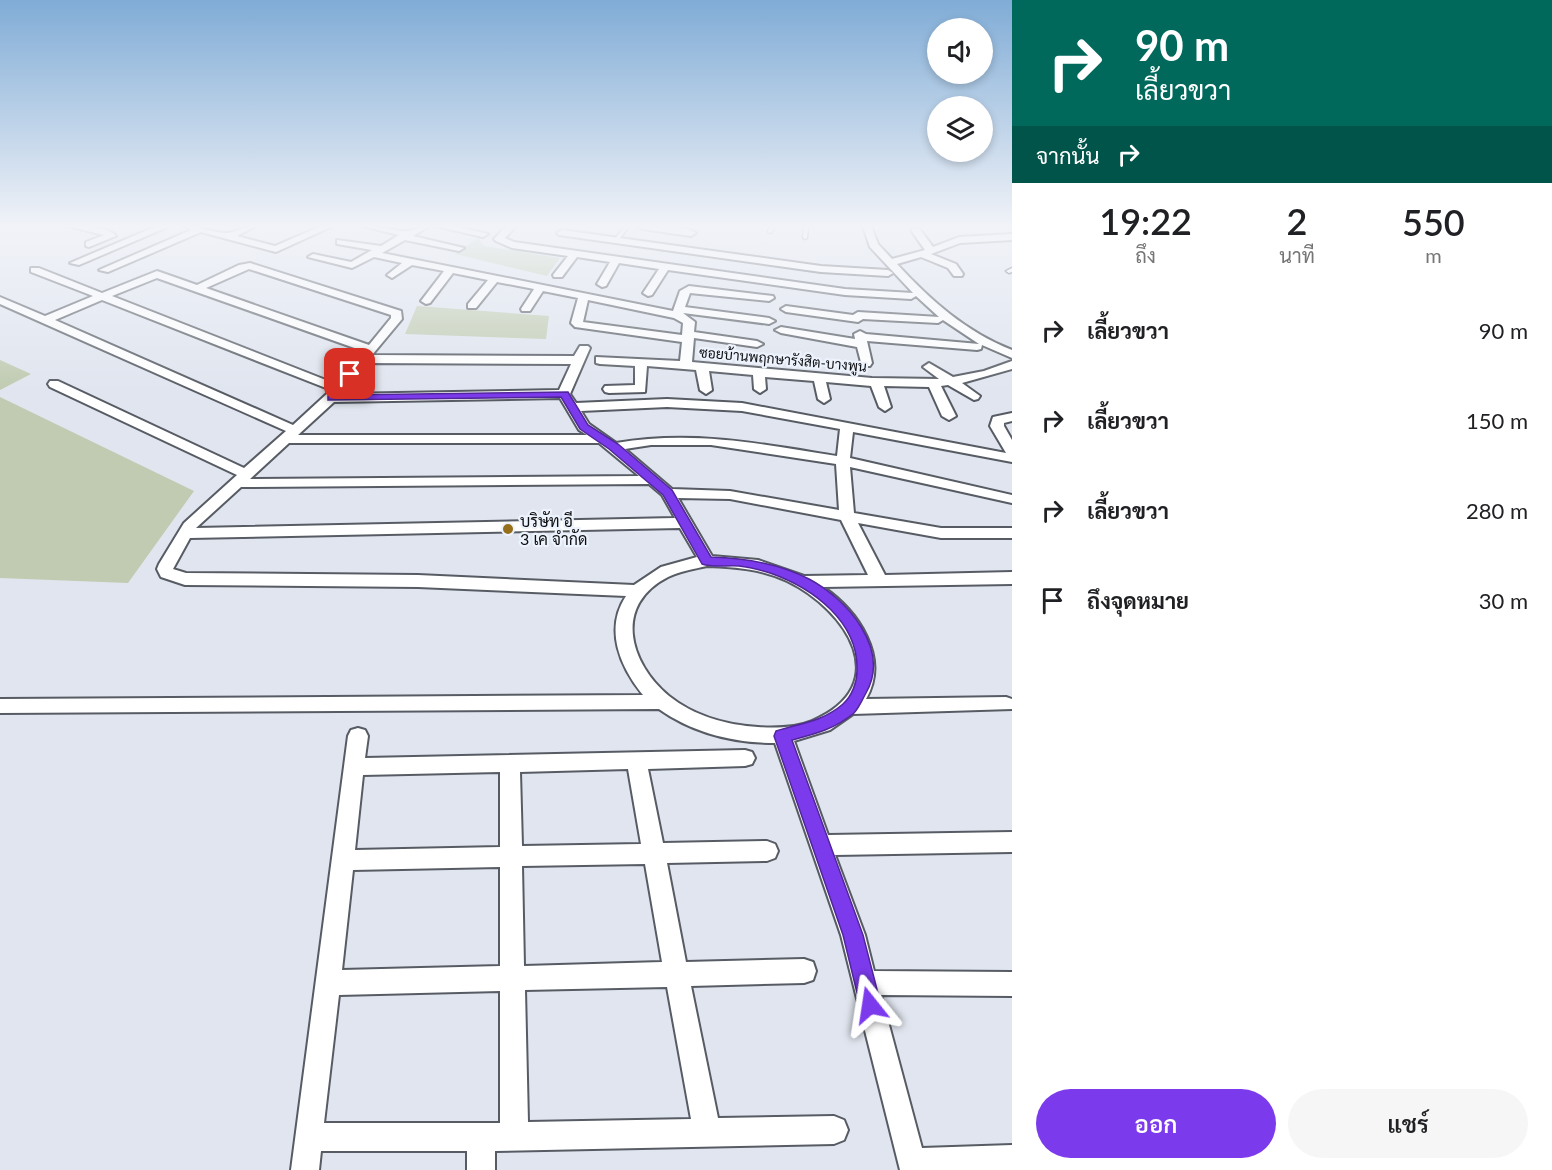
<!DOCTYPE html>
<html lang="th">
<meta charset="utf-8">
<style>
body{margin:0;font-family:Lato,Sarabun,sans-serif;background:#f6f6f6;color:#202124;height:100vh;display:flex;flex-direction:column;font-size:22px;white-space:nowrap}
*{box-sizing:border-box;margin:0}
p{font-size:20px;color:#757577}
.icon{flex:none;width:33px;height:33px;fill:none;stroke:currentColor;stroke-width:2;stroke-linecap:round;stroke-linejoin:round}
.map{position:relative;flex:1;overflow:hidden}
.details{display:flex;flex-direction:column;background:#fff;width:540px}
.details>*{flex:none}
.hud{background:#00695c;color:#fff;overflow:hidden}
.controls{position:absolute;left:927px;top:18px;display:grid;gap:12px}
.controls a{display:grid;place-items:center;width:66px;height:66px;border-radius:50%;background:#fff;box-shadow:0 3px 9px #0003;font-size:30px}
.pin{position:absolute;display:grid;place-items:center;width:51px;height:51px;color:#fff;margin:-26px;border-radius:12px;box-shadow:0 3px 9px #0006}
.me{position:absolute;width:66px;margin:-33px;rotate:345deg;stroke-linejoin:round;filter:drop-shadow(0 0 4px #0008)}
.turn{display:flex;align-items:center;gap:21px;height:126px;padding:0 24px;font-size:27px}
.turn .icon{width:78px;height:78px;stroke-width:2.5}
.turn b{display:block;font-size:42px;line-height:51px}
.then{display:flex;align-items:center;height:57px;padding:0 24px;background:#0003;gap:12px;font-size:22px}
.eta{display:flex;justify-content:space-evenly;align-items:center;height:102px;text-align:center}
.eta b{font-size:36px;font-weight:600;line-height:42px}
.button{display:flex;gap:12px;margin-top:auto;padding:12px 24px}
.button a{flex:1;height:69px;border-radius:36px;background:#7c3aed;color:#fff;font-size:24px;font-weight:600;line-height:69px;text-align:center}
.button a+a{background:#f6f6f6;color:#202124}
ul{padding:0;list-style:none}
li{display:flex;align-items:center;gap:18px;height:90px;padding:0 24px}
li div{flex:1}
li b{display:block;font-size:22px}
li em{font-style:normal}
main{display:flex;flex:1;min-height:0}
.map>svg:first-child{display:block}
.green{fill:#c0cbb1}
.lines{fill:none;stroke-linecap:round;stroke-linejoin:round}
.service-casing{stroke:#575c64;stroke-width:3}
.minor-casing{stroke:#575c64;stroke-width:4}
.service{fill:#fff;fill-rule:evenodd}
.minor{fill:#fff;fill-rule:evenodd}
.route{fill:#7c3aed;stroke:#51269a;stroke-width:1.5}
.poi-dot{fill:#976e1a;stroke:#edf3fc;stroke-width:2}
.labels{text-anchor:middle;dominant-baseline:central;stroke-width:4.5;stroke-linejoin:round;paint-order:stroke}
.far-street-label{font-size:14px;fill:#0d0e11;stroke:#edf3fc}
.poi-label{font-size:16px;fill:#0d0e11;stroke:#edf3fc;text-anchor:start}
</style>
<main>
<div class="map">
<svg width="1012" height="1170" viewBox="0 0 1012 1170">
<rect width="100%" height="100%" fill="#e0e5ef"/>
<path class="green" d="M478 238 484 246 560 258 547 276 455 254Z
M417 306 549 316 546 339 405 334Z
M0 360 31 374 0 390Z
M0 397 194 491 128 583 0 578Z"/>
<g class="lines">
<g class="service-casing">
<path id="service" d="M625 226H629L618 241H614V240Z
M770 226H774L772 232 770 233 768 232Z
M804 226H808L807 238 805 239 803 238Z
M1012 268V272L1009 273 1006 271Z"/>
</g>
<g class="minor-casing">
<path id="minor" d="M67 226C78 226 110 226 116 236L89 247 86 246V242L104 235Z
M157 226H170L79 265 70 263Z
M184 226C196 226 220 234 228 233 238 231 245 226 256 226L237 236 275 246 321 226H333L276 252 201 232 108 272 99 270 191 230Z
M362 226C377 225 392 231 406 231 414 231 421 226 429 226L413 236 464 248 459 251 405 240 382 253 673 311 680 291 689 286 773 296 774 298 769 301 690 293 685 307 769 318 775 321 769 324 683 313 695 322 694 332 757 341 763 344 757 347 694 338 692 362 872 378 939 379 923 367 929 363 953 377 984 371 1012 361V369L962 383 980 396 978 399 974 400 948 385 941 386 956 416 949 420 942 416 929 387 884 386 891 407 885 411 879 407 871 386 826 382 830 399 824 403 818 399 814 381 765 377 766 389 760 393 754 389 753 375 709 371 712 390 706 394 700 390 696 370 647 366 645 392 609 393 605 392 603 389 605 386 635 385V366L600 364 596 363V357L680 361 682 342 575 327 571 323 578 298 543 291 530 311H522L521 309 534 289 497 282 476 308H468V304L488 280 453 273 430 303 426 304 421 301 444 271 412 265 392 278 387 275 402 263 374 257 352 268 308 257 313 254 351 262 372 250 337 244V240L381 246 399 235ZM588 300 674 318 683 323 682 335 583 322Z
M435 226H454L488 234 483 237Z
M506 226H516L505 238 514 242 845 289 913 293 870 247 863 226H871L878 244 892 259 925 250 911 230 916 227 919 228 933 247 959 237 1012 234V240L960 243 931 254 956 264 963 274 962 276H954L948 268 921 257 897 264C930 300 966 332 1012 350V358L982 345 981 349 977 350 867 341 872 363 870 366H862L857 347 781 333 775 330 781 327 855 339 854 334 860 331 866 334 979 344 943 320 938 323 863 319 858 322 786 312 781 309 786 306 853 315 858 312 939 317 916 296 911 299 845 295 668 270 652 295 648 296 643 293 659 269 619 263 606 286 602 287 597 284 610 262 577 257 562 277H554L553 275 568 256 512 248 496 241 494 239Z
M637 226C654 225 682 224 696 233L691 236 642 229Z
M562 230 821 266 888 270 893 273 888 276 821 272 559 235 557 233Z
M250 263 401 311 402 319 372 355 574 356 580 346H588L590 348 570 394 576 403 667 399 742 403 1006 453 990 426 993 417 1012 413V421L1004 423V426L1012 440V462L853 432 850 458 1012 495V503L850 467 854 513 941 528H1012V538H941L858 523 885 575 1012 572V584L823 587C858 611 890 657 866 699L1006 697 1012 699V709L853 714 830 730 794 741 828 835 1012 832V852L835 855 865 935 874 971 1012 972V996L881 995 922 1148 1012 1145V1170H900L841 935 775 743C734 743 693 733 659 709L0 713V699L643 695C620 667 604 629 626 596L418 587 185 585 161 577 157 569 159 564 184 523 237 475 50 387 48 384 50 381H58L244 468 286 431 0 304V297L45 316 93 296 31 272V268H39L102 293 157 271 197 285 239 265ZM249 269 391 315V318L369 345 206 288ZM157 278 363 351 336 384 112 296ZM102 300 331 390 293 425 55 320ZM366 363 571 364 559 390 341 394ZM560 398 579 430 587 435H298L334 402ZM667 407 742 411 840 429 837 456C761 444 694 430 616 443L589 424 581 411ZM289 443H599L639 476 250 479ZM651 445H711L836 464 839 510 730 491 672 489 625 449ZM649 484 662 495 675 518 196 528 241 487ZM678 498 730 499 841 520 868 575 804 576 758 560 712 556ZM680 528 697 557 661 567 634 585 418 575 186 573 173 569 190 538ZM707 566C735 567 761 569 787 581 847 610 896 685 812 721 795 728 776 728 758 727 727 725 694 716 669 696 629 663 613 605 668 577 680 571 694 569 707 566Z
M358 728 365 730 368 736 365 758 745 750 752 752 755 758 752 764 745 766 648 769 663 843 767 841 775 844 778 851 775 858 767 861 667 863 686 962 804 959 813 962 816 971 813 980 804 983 691 986 718 1118 834 1116 844 1120 848 1130 844 1140 834 1144 495 1151V1170H467V1151H321L319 1170H291L348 736 351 730ZM628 769 641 844 522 846 520 772ZM500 772V847L355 850 363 775ZM645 864 662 962 524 966 522 866ZM500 867V966L342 970 353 870ZM667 987 691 1119 528 1122 525 990ZM500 991V1123H324L339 995Z"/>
</g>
<use href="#service" class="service"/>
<use href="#minor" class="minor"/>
</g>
<linearGradient id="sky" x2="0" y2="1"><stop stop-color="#80acd6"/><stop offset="0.58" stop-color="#f1f3f8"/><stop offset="1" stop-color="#f1f3f8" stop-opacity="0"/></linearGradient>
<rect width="1012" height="390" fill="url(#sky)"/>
<path class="route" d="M350 371 355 374 339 395 568 392 588 425 618 444 672 490 711 557C745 558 778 563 809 579 847 599 891 649 866 693 862 700 859 708 854 713 835 729 815 734 792 740L863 935 881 1005 878 1013 870 1016 863 1013 860 1005 843 935 774 736 776 731C801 723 822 722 843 704 852 696 857 682 857 671 859 622 813 588 770 573 760 570 749 567 739 566 727 565 714 568 702 564L663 495 609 449 580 429 561 397 328 400V396L346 372Z"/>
<circle class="poi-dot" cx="508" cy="529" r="6"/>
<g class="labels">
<g class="far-street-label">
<text transform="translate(783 359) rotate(5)">ซอยบ้านพฤกษารังสิต-บางพูน</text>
</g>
<g class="poi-label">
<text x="520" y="520">บริษัท อี<tspan x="520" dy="18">3 เค จำกัด</tspan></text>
</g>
</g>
</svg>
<div class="controls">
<a><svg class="icon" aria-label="sound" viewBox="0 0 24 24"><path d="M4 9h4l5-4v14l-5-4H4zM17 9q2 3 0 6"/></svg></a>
<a><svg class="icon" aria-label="layers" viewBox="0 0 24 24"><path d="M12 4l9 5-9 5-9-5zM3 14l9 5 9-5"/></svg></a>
</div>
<div class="pin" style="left:350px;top:374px;background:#d93025"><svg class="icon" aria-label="arrive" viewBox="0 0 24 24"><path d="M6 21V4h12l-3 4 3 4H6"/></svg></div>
<svg class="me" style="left:870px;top:1005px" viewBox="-20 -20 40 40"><path d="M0-17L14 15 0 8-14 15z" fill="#7c3aed" stroke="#fff" stroke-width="4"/></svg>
</div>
<section class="details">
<div class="hud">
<div class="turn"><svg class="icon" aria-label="right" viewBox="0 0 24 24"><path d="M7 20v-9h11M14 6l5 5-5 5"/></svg><div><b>90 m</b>เลี้ยวขวา</div></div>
<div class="then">จากนั้น<svg class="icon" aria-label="right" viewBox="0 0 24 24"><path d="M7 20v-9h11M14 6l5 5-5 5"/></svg></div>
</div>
<div class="eta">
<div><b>19:22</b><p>ถึง</p></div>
<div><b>2</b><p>นาที</p></div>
<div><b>550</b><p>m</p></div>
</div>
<ul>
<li><svg class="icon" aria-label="right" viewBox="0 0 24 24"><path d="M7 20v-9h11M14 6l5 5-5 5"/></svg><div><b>เลี้ยวขวา</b></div><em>90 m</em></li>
<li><svg class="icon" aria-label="right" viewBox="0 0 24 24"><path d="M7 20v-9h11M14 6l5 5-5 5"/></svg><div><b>เลี้ยวขวา</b></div><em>150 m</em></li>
<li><svg class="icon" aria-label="right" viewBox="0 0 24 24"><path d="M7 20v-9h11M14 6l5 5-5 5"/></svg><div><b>เลี้ยวขวา</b></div><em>280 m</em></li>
<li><svg class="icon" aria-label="arrive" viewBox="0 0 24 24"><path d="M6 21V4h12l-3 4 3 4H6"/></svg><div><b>ถึงจุดหมาย</b></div><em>30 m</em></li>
</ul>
<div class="button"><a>ออก</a><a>แชร์</a></div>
</section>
</main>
